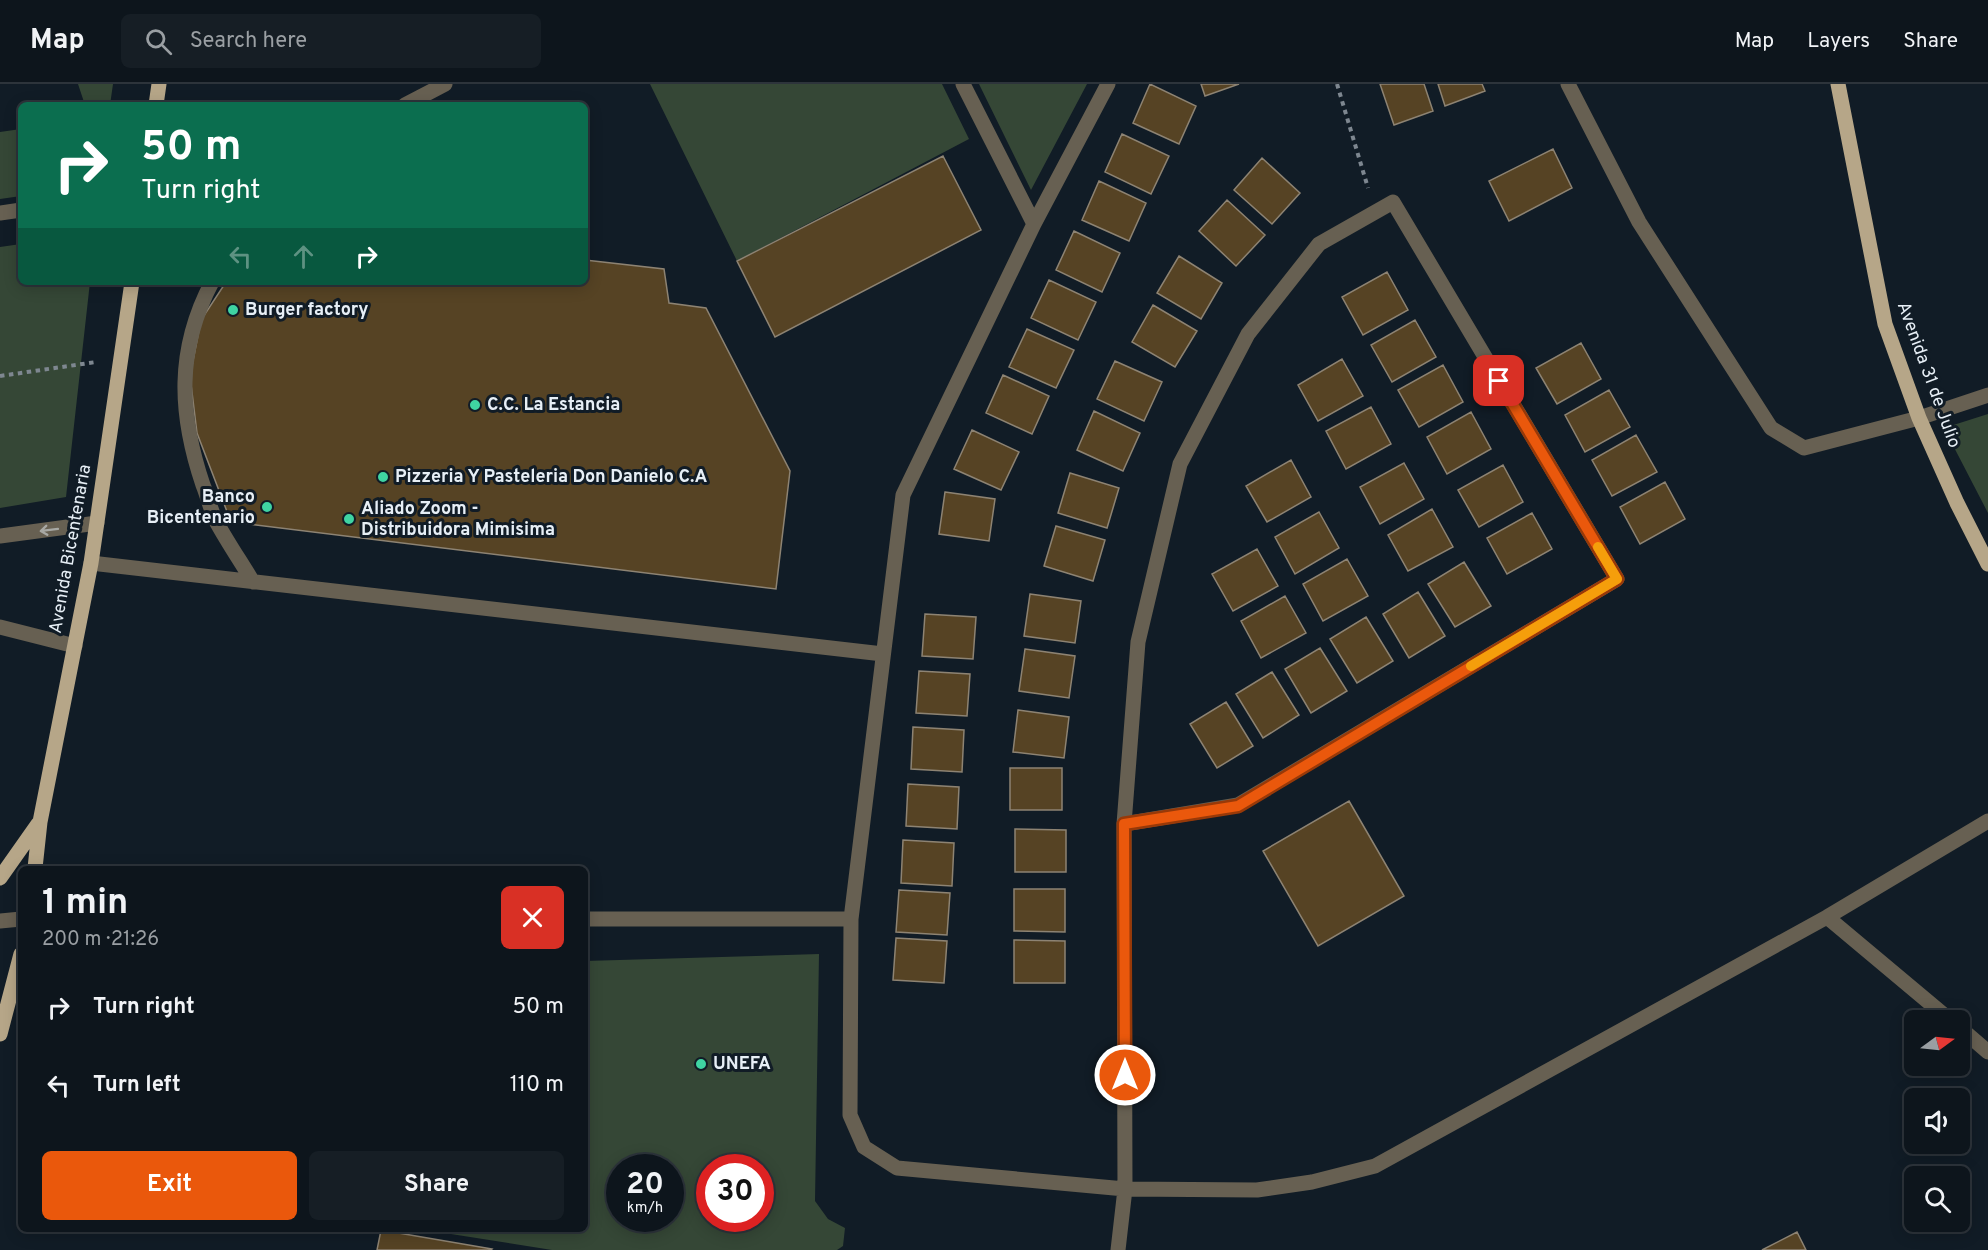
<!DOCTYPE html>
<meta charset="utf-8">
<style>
body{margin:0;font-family:Overpass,sans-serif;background:#161e25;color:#f1f3f6;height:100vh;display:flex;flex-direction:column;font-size:22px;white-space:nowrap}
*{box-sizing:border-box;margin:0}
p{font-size:20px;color:#9a9fa3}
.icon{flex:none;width:33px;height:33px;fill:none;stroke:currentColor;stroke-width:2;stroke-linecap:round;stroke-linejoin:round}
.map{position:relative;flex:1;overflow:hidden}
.sheet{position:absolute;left:18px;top:782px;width:570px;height:366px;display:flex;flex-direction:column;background:#0d151c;border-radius:9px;box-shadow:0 3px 15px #0003,0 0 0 2px #2d343b}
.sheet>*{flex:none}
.top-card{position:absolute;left:18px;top:18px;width:570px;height:183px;border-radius:9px;box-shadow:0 3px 15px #0003,0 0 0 2px #2d343b;background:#0b6e4f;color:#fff;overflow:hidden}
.needle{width:39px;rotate:75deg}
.fabs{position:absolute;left:1904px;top:926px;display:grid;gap:12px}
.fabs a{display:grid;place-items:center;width:66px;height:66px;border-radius:9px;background:#0d151c;box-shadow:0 3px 15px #0003,0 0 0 2px #2d343b;font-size:30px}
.speed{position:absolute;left:606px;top:1070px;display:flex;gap:12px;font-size:30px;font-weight:700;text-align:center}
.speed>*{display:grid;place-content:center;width:78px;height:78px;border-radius:50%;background:#0d151c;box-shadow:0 3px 15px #0003,0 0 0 2px #2d343b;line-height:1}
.speed small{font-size:15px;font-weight:400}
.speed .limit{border:9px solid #d22;background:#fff;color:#111}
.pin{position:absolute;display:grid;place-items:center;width:51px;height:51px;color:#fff;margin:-26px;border-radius:12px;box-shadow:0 3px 9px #0006}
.me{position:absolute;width:66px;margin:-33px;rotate:0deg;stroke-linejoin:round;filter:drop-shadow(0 0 4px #0008)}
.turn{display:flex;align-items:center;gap:21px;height:126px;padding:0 24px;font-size:27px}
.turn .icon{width:78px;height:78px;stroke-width:2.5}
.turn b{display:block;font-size:42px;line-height:51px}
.lanes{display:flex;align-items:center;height:57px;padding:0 24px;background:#0003;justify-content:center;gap:30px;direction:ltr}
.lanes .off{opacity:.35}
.round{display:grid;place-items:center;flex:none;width:63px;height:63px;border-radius:9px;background:#161e25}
.summary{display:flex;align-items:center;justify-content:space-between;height:102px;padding:0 24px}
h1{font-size:36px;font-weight:700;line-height:45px}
.button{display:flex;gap:12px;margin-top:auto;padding:12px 24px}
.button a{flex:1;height:69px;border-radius:9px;background:#ea580c;color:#fff;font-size:24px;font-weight:700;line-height:69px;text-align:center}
.button a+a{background:#161e25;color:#f1f3f6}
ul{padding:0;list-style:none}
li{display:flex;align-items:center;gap:18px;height:78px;padding:0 24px}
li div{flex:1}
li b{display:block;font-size:22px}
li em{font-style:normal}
header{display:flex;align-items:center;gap:36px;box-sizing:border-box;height:84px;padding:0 30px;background:#0d151c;border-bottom:2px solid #2d343b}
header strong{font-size:28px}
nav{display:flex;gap:33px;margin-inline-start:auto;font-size:21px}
.search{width:420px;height:54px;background:#161e25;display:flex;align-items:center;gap:15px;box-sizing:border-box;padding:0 21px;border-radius:9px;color:#9a9fa3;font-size:22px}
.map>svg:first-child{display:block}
.green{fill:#354736;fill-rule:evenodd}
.building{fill:#564324;stroke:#8d8373;stroke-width:1.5}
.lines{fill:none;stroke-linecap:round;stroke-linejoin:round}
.path{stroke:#7e8790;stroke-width:4;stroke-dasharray:4.5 4.5;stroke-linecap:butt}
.minor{stroke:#676052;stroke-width:15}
.major{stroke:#b6a688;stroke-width:15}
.oneway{stroke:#a7a8a4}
.route-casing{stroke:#983908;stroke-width:15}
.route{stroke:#ea580c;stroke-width:10}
.slow{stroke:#f59e0b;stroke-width:10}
.poi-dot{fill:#3fd4a2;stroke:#111c26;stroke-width:2}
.labels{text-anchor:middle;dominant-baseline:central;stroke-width:6;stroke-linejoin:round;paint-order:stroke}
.poi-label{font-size:18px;font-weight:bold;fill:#e7eff6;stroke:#111c26;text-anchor:start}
.street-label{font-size:18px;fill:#e7eff6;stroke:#111c26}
</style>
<header>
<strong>Map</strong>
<div class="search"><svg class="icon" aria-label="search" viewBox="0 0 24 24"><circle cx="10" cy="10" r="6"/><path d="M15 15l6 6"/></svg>Search here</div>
<nav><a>Map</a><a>Layers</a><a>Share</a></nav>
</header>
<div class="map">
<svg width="1988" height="1166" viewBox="0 0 1988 1166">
<rect width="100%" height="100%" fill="#111c26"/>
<path class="green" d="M78 0H113L110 21H85Z
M650 0H942L969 55 737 177Z
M979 0H1087L1031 106Z
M21 45V112L0 115V48Z
M21 160V198H90L66 413 0 424V163Z
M1988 330V429L1944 344Z
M819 870 815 1117 828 1135 845 1144 843 1162 837 1166H552L419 1145 585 1144V877ZM620 1083H670V1134H620ZM710 1083H760V1134H710Z"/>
<path class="building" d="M1150 0 1196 22 1179 60 1133 39Z
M1201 0H1239L1205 12Z
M1380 0H1424L1433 27 1394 41Z
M1438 0H1482L1485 7 1445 22Z
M1122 50 1169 72 1151 110 1105 88Z
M1553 65 1572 104 1509 137 1489 97Z
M943 72 981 146 775 253 737 177Z
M1262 74 1300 109 1272 140 1234 106Z
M1099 97 1146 119 1129 157 1082 136Z
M1227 116 1265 151 1236 182 1199 147Z
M1074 147 1120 169 1102 208 1056 186Z
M1179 172 1222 199 1201 235 1157 209Z
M585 176 664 185 669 219 706 224 790 387 776 505 231 438 197 349 190 292 201 236 226 198H585Z
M1387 188 1408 226 1363 251 1342 213Z
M1049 196 1096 218 1078 256 1031 234Z
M1153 221 1197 247 1175 283 1132 258Z
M1415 236 1436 273 1392 298 1371 261Z
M1027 245 1074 266 1056 304 1009 283Z
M1581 259 1601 295 1557 320 1536 284Z
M1342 275 1363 312 1318 337 1298 301Z
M1115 277 1162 298 1144 337 1097 315Z
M1443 281 1463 318 1419 343 1398 306Z
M1003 291 1049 312 1032 350 986 329Z
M1609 306 1630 343 1585 368 1565 331Z
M1371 323 1391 360 1346 385 1326 347Z
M1094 327 1140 349 1123 387 1077 366Z
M1471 328 1491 365 1447 390 1427 353Z
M972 346 1019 368 1001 406 954 385Z
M1636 351 1657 388 1612 412 1592 376Z
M1291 376 1311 413 1267 438 1246 402Z
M1404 379 1424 415 1380 440 1360 403Z
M1503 381 1523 418 1479 443 1458 406Z
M1070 389 1119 404 1107 444 1058 429Z
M1665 398 1685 435 1640 460 1620 423Z
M945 408 995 415 989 457 939 450Z
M1432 425 1453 463 1408 487 1388 451Z
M1319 428 1339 464 1295 490 1275 453Z
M1532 429 1552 465 1507 490 1487 454Z
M1056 442 1105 456 1093 497 1044 482Z
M1257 465 1278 502 1233 527 1212 490Z
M1347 475 1368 512 1323 537 1303 500Z
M1464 478 1491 522 1455 543 1428 500Z
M1418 508 1445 552 1409 574 1383 530Z
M1030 510 1081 517 1075 559 1024 552Z
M1285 512 1306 549 1261 574 1241 537Z
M925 530 976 533 973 575 922 572Z
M1366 533 1393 577 1357 599 1330 555Z
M1320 564 1347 607 1311 629 1285 585Z
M1025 565 1075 572 1069 614 1019 607Z
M919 587 970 590 967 632 916 629Z
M1272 588 1299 631 1263 654 1236 610Z
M1226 618 1253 662 1217 684 1190 640Z
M1018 626 1069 633 1064 674 1013 668Z
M913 643 964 646 962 688 911 685Z
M1010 684H1062V726H1010Z
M908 700 959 703 957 745 906 742Z
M1349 717 1404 812 1318 862 1263 767Z
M1015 745 1066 746V788H1015Z
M903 756 954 759 952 802 901 799Z
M1014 805H1065V848L1014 847Z
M899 806 950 809 947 851 896 848Z
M896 854 947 857 944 899 893 896Z
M1014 856 1065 857V899H1014Z
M381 1146 492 1165 491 1166H377Z
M1797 1148 1806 1166H1762Z"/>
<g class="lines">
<path class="path" d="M1337 0 1368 104
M0 292 96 278
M325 1144 337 1147"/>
<path class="minor" d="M963 0 1034 140
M1108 0 1034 140 903 411 851 835 850 1031 864 1063 897 1084 1125 1105 1257 1106 1312 1098 1375 1082 1827 833 1988 737
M1568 0 1639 138 1771 344 1804 364 1919 334 1988 311
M405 21 445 0
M0 129 21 126
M212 198C176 266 179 330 203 401 208 413 211 428 217 439 228 459 241 478 253 498
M0 452 97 439
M91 479 883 570
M0 543 75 562
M1827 833 1950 936
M585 835H851
M0 837 21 835
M1959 943 1988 968
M1118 1166 1125 1105 1124 740 1138 558 1180 380 1248 250 1319 160 1393 118 1617 495 1238 721 1124 740"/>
<path class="major" d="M1838 0 1885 240 1919 334 1957 419 1988 480
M156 21 159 0
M35 784 40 738 91 479 132 198
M0 794 38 740
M0 950 21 870"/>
</g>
<defs><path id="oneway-shaft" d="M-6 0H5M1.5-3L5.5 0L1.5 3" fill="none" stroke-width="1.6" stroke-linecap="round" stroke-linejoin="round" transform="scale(1.5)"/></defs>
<use class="oneway" href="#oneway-shaft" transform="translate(49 446) rotate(173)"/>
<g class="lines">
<g class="route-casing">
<path id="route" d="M1125 991 1124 740 1238 722 1617 495 1499 297"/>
</g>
<use href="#route" class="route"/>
<path class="slow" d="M1471 582 1617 495 1598 463"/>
</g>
<g class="poi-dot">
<circle cx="233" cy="226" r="6"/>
<circle cx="475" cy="321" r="6"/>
<circle cx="383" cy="393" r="6"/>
<circle cx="267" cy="423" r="6"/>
<circle cx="349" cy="435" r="6"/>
<circle cx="701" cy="980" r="6"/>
</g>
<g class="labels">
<g class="poi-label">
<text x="245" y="226">Burger factory</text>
<text x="487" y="321">C.C. La Estancia</text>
<text x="395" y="393">Pizzeria Y Pasteleria Don Danielo C.A</text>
<text x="255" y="413" text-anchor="end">Banco<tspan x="255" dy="21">Bicentenario</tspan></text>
<text x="361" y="425">Aliado Zoom -<tspan x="361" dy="21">Distribuidora Mimisima</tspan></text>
<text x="713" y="980">UNEFA</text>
</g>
<g class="street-label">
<text transform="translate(1928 291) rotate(70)">Avenida 31 de Julio</text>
<text transform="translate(71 465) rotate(-80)">Avenida Bicentenaria</text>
</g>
</g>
</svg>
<div class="fabs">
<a><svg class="needle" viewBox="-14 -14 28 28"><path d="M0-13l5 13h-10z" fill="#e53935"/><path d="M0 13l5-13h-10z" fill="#9a9fa3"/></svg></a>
<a><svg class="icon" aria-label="sound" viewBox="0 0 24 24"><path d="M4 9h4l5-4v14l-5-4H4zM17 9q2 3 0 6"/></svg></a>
<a><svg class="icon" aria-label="search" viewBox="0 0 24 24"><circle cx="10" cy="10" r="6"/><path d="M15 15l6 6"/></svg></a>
</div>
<div class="speed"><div>20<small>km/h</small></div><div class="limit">30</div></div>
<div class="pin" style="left:1499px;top:297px;background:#d93025"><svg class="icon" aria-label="arrive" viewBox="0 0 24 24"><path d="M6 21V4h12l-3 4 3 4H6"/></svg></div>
<svg class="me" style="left:1125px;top:991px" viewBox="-20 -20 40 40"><circle r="17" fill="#ea580c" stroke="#fff" stroke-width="3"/><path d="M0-11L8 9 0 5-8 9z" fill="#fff"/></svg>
<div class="top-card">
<div class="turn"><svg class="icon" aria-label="right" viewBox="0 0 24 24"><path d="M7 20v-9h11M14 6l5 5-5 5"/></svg><div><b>50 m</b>Turn right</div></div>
<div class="lanes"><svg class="icon off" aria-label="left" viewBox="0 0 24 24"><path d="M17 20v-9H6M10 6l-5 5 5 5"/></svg><svg class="icon off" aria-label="ahead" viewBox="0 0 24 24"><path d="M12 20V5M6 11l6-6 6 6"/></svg><svg class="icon" aria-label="right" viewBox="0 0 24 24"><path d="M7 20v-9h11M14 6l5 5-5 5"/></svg></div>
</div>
<section class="sheet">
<div class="summary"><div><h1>1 min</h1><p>200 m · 21:26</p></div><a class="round" style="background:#d93025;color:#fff"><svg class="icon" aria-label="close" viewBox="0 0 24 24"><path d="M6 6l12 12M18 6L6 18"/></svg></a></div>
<ul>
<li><svg class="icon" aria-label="right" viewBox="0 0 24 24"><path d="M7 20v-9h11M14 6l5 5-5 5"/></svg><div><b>Turn right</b></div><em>50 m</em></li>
<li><svg class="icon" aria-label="left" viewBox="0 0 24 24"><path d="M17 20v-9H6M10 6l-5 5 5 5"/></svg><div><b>Turn left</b></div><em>110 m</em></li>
</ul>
<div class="button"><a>Exit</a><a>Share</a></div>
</section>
</div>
